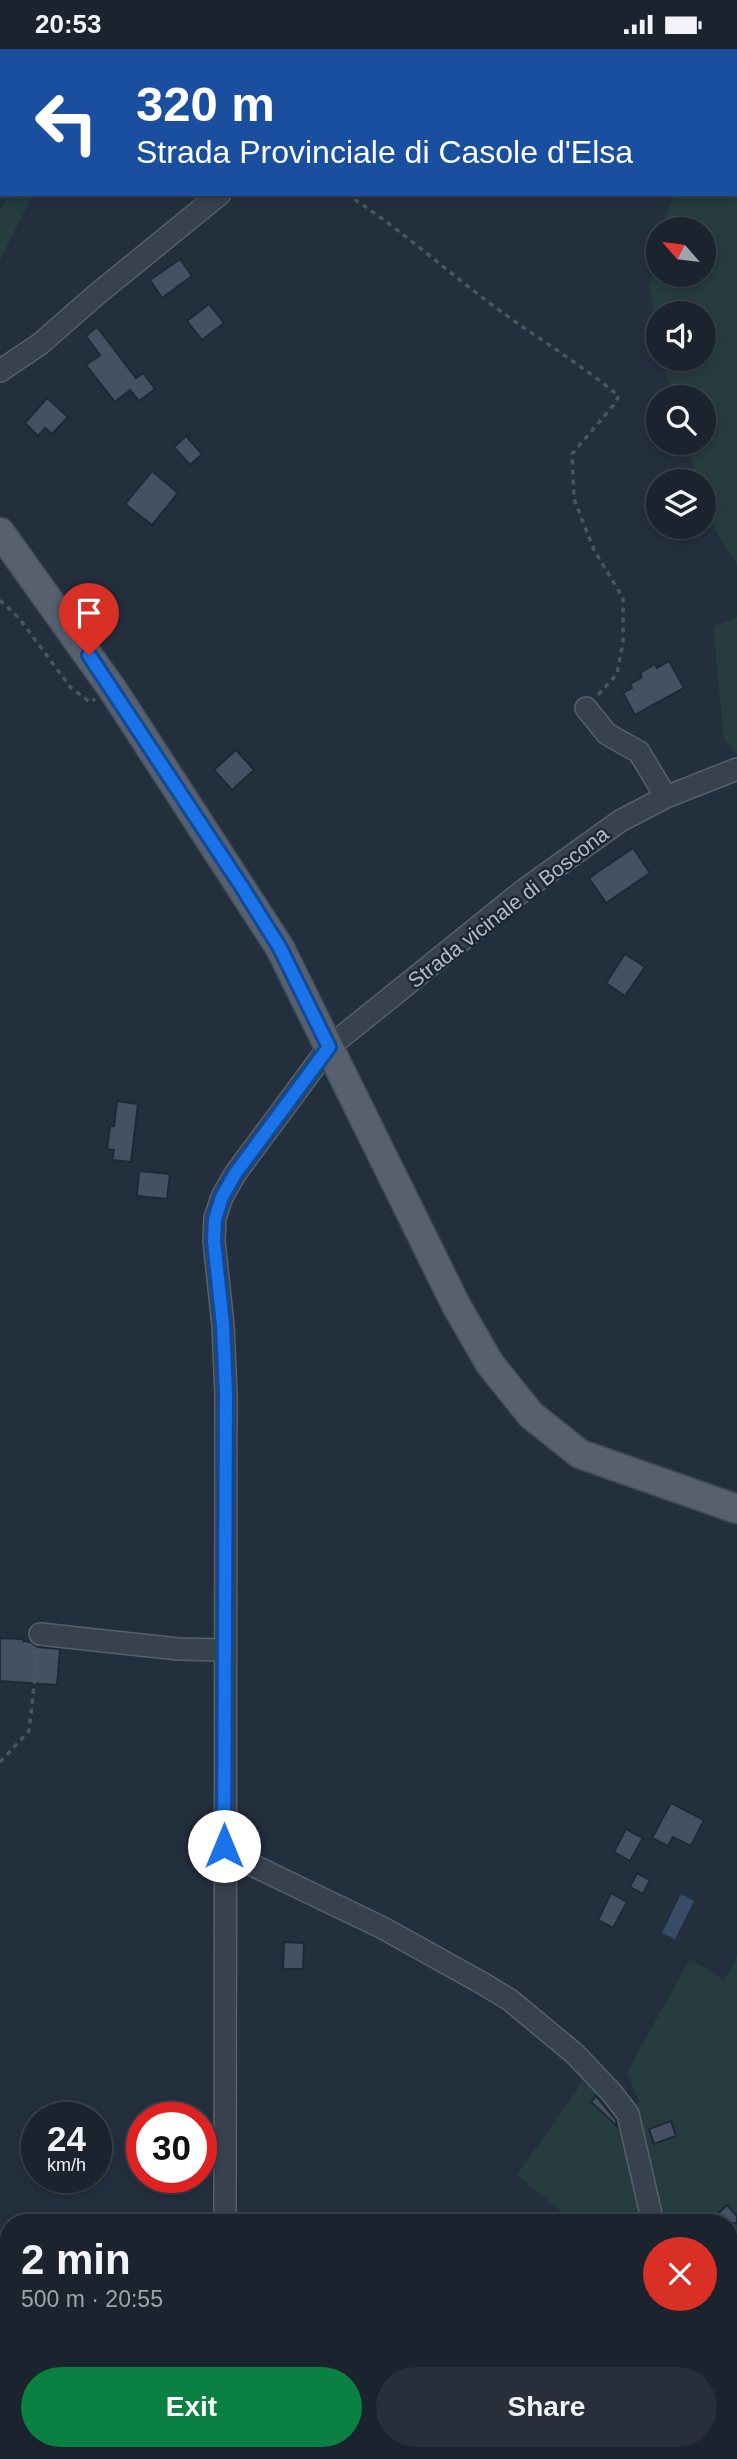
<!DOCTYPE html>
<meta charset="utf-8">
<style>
body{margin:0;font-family:Arial,sans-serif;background:#282f3a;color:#f1f3f6;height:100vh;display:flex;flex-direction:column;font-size:26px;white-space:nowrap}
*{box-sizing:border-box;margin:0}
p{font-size:23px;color:#a0a4aa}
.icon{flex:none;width:38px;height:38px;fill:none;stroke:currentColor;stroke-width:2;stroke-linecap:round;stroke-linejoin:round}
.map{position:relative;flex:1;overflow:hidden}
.sheet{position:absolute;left:0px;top:2165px;width:738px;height:247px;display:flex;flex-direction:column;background:#1b232e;border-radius:28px 28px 0 0;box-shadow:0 4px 10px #0003,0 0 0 2px #39404a}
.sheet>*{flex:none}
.guide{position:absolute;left:0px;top:0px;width:738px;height:147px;box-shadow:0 4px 10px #0003,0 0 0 2px #39404a;background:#1a4fa0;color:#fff;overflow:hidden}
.needle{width:46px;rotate:298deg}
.tools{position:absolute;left:646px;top:168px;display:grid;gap:14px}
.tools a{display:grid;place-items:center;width:70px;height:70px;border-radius:50%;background:#1b232e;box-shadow:0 4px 10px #0003,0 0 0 2px #39404a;font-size:35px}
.speed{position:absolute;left:21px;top:2053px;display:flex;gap:14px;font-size:35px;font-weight:700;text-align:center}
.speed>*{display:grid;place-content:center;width:91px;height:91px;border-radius:50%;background:#1b232e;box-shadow:0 4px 10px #0003,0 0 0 2px #39404a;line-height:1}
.speed small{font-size:18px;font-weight:400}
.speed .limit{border:10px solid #d22;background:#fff;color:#111}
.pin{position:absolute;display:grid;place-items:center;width:60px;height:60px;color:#fff;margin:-72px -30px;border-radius:50% 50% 50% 0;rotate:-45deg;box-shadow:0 0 7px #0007}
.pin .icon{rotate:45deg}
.me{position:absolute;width:77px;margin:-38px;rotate:0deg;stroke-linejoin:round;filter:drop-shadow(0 0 5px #0008)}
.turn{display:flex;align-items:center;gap:24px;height:147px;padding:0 21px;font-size:32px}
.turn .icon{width:91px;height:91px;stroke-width:2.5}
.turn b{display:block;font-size:49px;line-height:60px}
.round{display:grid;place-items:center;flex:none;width:74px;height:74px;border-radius:37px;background:#282f3a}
.headline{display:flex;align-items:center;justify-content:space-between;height:119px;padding:0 21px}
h1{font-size:42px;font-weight:700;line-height:52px}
.button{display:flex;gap:14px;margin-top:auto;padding:14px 21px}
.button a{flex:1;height:80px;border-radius:42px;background:#0b8043;color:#fff;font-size:28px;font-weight:700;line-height:80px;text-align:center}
.button a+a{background:#282f3a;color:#f1f3f6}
.status{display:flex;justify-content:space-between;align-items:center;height:49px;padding:0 35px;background:#1b232e;direction:ltr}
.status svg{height:19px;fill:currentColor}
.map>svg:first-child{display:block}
.green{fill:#263c3f}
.water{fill:#394c67}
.building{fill:#455162;stroke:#1f2835;stroke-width:2}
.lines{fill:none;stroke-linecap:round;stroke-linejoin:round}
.minor-casing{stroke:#565f6c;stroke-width:24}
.major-casing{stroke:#414a57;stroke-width:31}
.path{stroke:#44595c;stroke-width:3.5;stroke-dasharray:5 5;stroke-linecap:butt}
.minor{stroke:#38414e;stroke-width:21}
.major{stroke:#56606e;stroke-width:28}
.route-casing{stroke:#114b97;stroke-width:18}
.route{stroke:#1a73e8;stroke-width:12}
.labels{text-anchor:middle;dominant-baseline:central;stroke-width:5;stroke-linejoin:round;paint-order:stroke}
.street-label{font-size:21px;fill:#b4bcc9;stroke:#1d2633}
</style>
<div class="status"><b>20:53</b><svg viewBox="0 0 49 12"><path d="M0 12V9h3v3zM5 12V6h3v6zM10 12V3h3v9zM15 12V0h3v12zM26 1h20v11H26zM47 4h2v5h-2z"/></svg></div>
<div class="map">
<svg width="737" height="2410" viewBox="0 0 737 2410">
<rect width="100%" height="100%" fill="#242f3e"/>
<path class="green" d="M737 9V515C719 491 704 464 704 432H699L686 394H704V348H672L662 310H704V264H658V289L649 238 658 199V226H704V180H662L674 145H737Z
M10 145H33L0 211V160Z
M737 568V705L724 691 713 577Z
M737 1908V2254L730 2267V2174L661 2173 633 2062 639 2053 627 2023 690 1910 724 1931Z
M586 2028 626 2075 648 2173H574L517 2126Z"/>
<path class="water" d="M681 1845 694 1852 675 1890 662 1884Z"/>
<path class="building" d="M180 210 192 227 162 249 150 231Z
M209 255 224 274 202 291 187 272Z
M97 278 136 329 143 324 155 340 139 352 130 341 115 353 86 316 100 306 86 287Z
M47 349 68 368 52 385 45 379 38 387 25 374Z
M186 387 202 405 190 416 174 398Z
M152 422 178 444 152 476 125 455Z
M669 612 684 639 635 666 623 644 632 639 630 635 642 628 640 624 655 615 657 619Z
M236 701 254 721 232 741 214 721Z
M633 799 650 824 606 854 589 829Z
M625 905 645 918 625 947 606 934Z
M117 1052 138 1055 131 1113 112 1111 114 1101 107 1100 110 1077H114Z
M139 1122 170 1125 167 1150 137 1147Z
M0 1589 23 1590V1592L30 1593 38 1598 60 1600 57 1636 0 1632Z
M671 1754 704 1771 691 1797 673 1788 668 1797 652 1789Z
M626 1780 643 1789 630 1812 614 1803Z
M637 1824 650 1831 643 1845 630 1838Z
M611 1844 627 1853 613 1879 598 1871Z
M284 1893 304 1894 303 1920H283Z
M596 2047 616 2071 617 2077 591 2053Z
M671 2072 676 2087 654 2095 649 2080Z
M727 2156 737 2167V2174H708Z"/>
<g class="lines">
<g class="minor-casing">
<path id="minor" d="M0 322 40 295 96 246 220 145
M586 659 607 685 639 703 666 748
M40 1585 178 1600 225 1601
M224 1797 246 1813 383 1879 482 1934 510 1951 575 2005 612 2044 628 2065 653 2174
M225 2174 226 1345 223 1276 214 1192 215 1169 222 1148 235 1125 329 998 524 841 620 772 666 748 737 720
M730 2294 737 2299
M270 2403 272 2410"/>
</g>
<g class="major-casing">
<path id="major" d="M0 483 113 641 280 899 456 1256 490 1315 531 1366 580 1405 737 1460"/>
</g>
<path class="path" d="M394 2 396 0
M346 145C398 178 443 219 492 256 534 287 579 314 619 347L612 358 572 405 574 450 594 501 623 549V593L617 625 597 647
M0 551 19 569 71 639 90 653 95 650
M0 1713 29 1682 38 1601
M0 2221 9 2230
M0 2273 9 2267"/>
<use href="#minor" class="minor"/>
<use href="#major" class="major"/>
</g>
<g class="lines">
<g class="route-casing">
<path id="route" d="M89 606 242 838 280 899 329 998 235 1125 222 1148 215 1170 214 1192 223 1276 226 1345 224 1797"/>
</g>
<use href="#route" class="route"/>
</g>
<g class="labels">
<g class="street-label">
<text transform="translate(508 858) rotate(-38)">Strada vicinale di Boscona</text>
</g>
</g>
</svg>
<div class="tools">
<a><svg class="needle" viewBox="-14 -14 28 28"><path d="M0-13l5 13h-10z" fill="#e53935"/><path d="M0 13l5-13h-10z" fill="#a0a4aa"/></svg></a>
<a><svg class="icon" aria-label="sound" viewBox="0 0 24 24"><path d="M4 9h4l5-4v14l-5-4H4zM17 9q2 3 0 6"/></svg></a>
<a><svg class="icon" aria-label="search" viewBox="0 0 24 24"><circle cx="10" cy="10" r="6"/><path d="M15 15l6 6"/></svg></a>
<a><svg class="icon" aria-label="layers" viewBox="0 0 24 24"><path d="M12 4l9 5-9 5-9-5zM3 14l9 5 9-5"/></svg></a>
</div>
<div class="speed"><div>24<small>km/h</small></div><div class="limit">30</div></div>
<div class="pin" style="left:89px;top:606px;background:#d93025"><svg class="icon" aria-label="arrive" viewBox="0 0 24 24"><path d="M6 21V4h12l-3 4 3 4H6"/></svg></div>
<svg class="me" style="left:224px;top:1797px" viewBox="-20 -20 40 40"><circle r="19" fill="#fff"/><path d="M0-13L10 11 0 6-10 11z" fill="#1a73e8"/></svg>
<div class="guide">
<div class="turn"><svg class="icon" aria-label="left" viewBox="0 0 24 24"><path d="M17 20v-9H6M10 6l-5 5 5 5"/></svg><div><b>320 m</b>Strada Provinciale di Casole d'Elsa</div></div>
</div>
<section class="sheet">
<div class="headline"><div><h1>2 min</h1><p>500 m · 20:55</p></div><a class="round" style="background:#d93025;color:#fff"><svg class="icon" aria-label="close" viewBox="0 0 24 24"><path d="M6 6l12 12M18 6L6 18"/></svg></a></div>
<div class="button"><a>Exit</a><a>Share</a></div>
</section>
</div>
